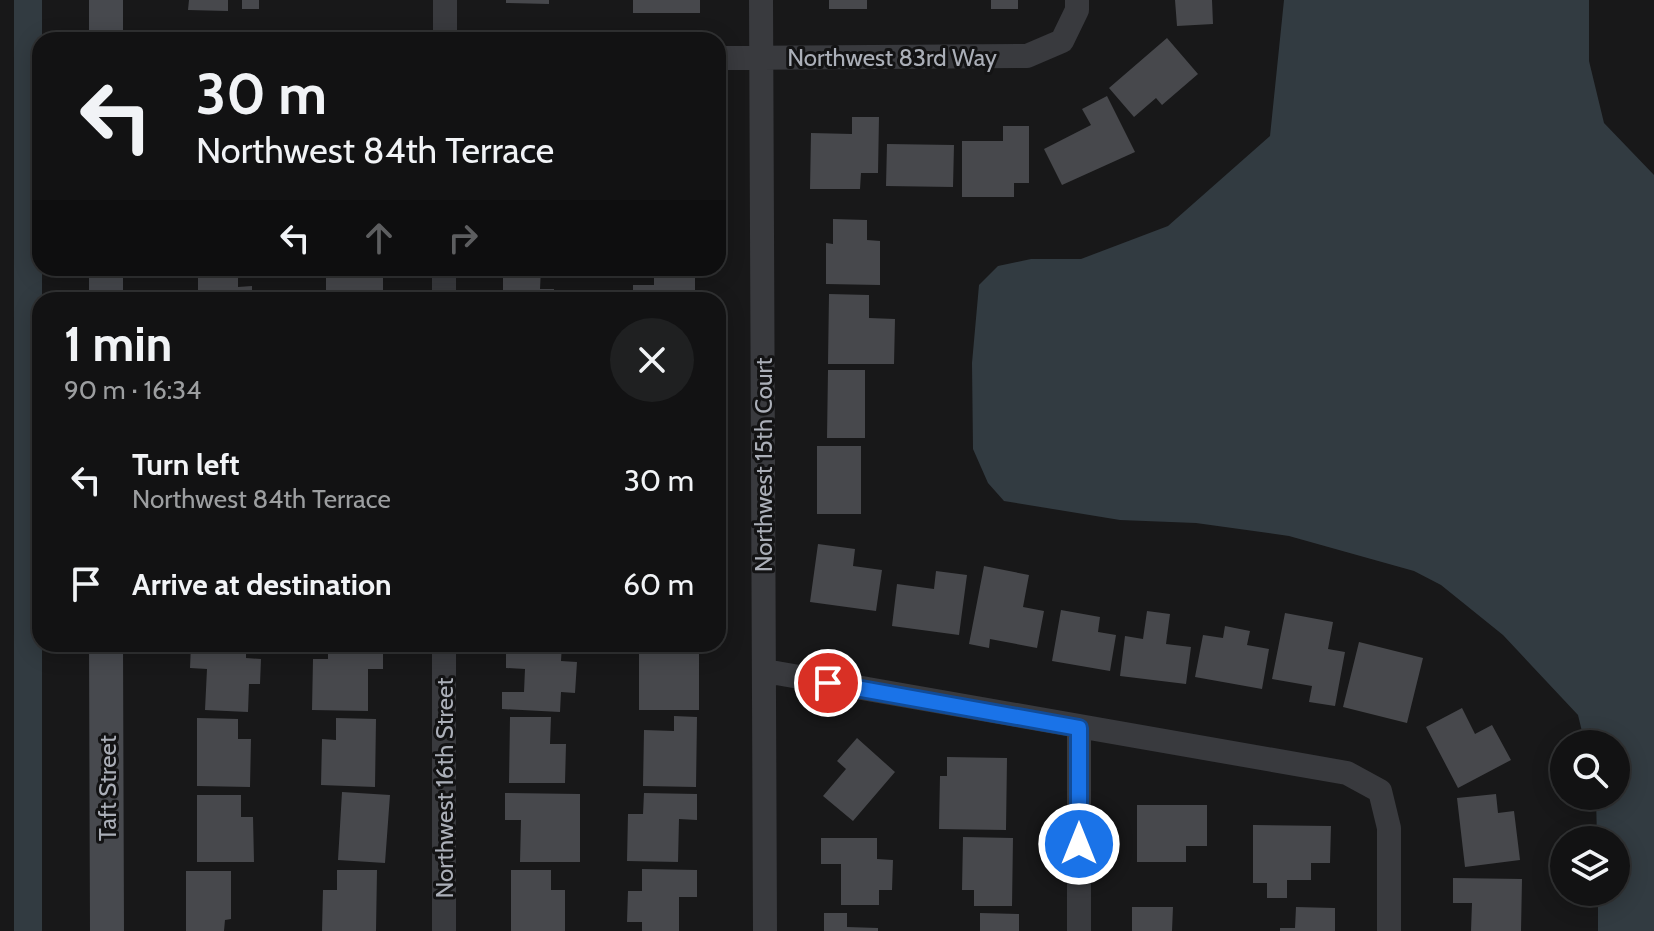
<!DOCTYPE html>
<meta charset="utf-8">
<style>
body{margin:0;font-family:Cabin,sans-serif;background:#1f2021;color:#f1f3f6;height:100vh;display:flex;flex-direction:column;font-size:30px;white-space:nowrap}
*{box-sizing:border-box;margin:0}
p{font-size:26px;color:#9c9ea0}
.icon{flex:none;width:44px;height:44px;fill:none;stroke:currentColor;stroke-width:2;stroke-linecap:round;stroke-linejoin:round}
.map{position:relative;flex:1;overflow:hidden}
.details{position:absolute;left:32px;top:292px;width:694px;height:360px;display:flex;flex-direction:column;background:#121213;border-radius:24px;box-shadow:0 4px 20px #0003,0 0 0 2px #313233}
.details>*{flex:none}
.guide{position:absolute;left:32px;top:32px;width:694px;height:244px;border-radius:24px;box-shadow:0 4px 20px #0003,0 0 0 2px #313233;background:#121213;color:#f1f3f6;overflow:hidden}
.tools{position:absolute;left:1550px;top:730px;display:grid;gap:16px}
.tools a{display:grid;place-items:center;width:80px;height:80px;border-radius:50%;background:#121213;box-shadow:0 4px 20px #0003,0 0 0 2px #313233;font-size:40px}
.pin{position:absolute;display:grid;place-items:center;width:68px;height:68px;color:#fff;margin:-34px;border:4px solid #fff;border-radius:50%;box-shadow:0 2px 8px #0007}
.me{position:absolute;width:88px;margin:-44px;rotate:0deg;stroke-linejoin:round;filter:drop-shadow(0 0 6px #0008)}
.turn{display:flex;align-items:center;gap:28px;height:168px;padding:0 32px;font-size:36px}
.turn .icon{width:104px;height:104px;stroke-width:2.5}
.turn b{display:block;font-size:56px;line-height:68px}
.lanes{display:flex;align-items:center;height:76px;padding:0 32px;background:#0003;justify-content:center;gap:40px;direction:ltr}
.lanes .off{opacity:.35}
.round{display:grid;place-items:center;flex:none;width:84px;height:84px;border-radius:42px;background:#1f2021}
.summary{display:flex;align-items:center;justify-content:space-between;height:136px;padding:0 32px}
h1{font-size:48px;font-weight:700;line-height:60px}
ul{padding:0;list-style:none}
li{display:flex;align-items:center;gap:24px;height:104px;padding:0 32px}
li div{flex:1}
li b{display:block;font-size:30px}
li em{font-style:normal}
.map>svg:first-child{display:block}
.water{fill:#323b41}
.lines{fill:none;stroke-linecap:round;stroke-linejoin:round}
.canal{stroke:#323b41;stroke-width:28}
.building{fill:#47484c}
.street{stroke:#393a3e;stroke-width:24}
.secondary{stroke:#47494e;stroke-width:34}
.route-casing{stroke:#114b97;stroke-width:20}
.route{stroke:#1a73e8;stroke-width:14}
.labels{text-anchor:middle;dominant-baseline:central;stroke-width:6;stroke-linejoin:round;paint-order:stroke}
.street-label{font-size:24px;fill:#abafb8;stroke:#131314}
</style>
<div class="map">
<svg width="1654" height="931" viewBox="0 0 1654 931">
<rect width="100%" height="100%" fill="#181819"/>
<path class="water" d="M1284 0H1589V61L1604 123 1654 175V931H1598V892H1616V840H1597L1596 796H1616V744H1585L1578 715 1503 635 1441 585 1414 571 1289 536 1196 523 1120 520 1004 501 988 483 973 449 972 363 979 285 998 266 1031 259H1081L1168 226 1270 136Z"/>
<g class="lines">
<path class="canal" d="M28 931V0"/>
</g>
<path class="building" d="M189 0H228V11L188 10Z
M242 0H259V9H242Z
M506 0H549V4L506 3Z
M633 0H700V13H633Z
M829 0H867V9H829Z
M991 0H1018V9H991Z
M1175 0H1212L1213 24 1177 26Z
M1167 38 1198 74 1162 105 1156 98 1134 117 1109 88Z
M1107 96 1135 152 1062 185 1044 149 1091 125 1082 109Z
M852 117H879L878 173H861L860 189H810L811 133 852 134Z
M1003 126H1029V183H1014V197H962V141H1003Z
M887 144 954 145 953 187 886 186Z
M833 219 867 220V240L880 241V285L826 284V243L833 244Z
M198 268H238V287L252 286V300H198Z
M326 268H383V300H326Z
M503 268H541L540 289H554V300H503Z
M654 268H695V300H633V285H654Z
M829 294 869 295V318L895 319 894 364H828Z
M828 370H865V438H827Z
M817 446H861V514H817Z
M818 544 855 549 853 566 882 570 876 611 810 602Z
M984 566 1029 575 1023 607 1044 611 1037 648 990 639 989 648 969 644Z
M936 571 967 575 959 635 892 626 897 584 934 589Z
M1061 610 1100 617 1098 632 1116 635 1110 671 1052 661Z
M1147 611 1170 614 1166 644 1191 647 1186 684 1120 676 1125 636 1143 639Z
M1285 613 1333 622 1328 649 1345 652 1335 706 1309 702 1312 686 1272 679Z
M1225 626 1250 631 1247 645 1269 649 1262 689 1195 677 1203 635 1223 638Z
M1359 642 1423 658 1407 723 1343 707Z
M191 644H246V658L261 659 260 684H249L248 712 205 710 207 669 190 668Z
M328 644H383V669H368V711L312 710 313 659H328Z
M506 644H562L561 661 577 662 575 693 561 692 560 712 502 709V692H524L525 669 506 668Z
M639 644H699V710H639Z
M1462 708 1475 734 1492 725 1511 760 1458 788 1426 727Z
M674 716 697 717 696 787 643 786 644 730 674 731Z
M510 717H551L550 744H566L565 783H509Z
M197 718 238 719V739H251L250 787 197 786Z
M336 718 376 719 375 787 321 785 322 739 336 740Z
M857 738 895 772 853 821 823 796 846 769 837 761Z
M947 757 1007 758 1006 830 939 829 940 776H947Z
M342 792 390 795 385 863 338 860Z
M505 793 580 794V862H520L521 820H505Z
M644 793 697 794V820L679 819 678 862 627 861 628 814H643Z
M1496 794 1498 813 1514 811 1520 860 1465 867 1457 798Z
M197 795H241V817H253L254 862H197Z
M1137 805H1207V846H1186V862H1137Z
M1253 825 1331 826 1330 863H1311V880H1287V898H1267V883H1253Z
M963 837 1013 838 1012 906H974V890H962Z
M821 838H877V859L893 860 892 890H879V905H841V864H821Z
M642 869 697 870V897H679V931H642V922H627L628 891H642Z
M337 870H377L376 931H322L323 890H337Z
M511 870H551V890H565V931H511Z
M186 871H231V919L225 920 224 931H186Z
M1453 878 1522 879 1521 931H1471L1472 903H1453Z
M1132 907H1173L1172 931H1132Z
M1296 907 1335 908V931H1280V928H1295Z
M824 913H847V927L878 928V931H824Z
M980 913 1019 914V931H980Z"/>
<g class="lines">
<path class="street" d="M761 0 765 931
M445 40V0
M718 58 1027 56 1062 41 1077 10V0
M444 300V268
M765 671 1347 773 1380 791 1389 828V931
M1079 728V931
M444 931V644"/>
<path class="secondary" d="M106 40V0
M106 268V300
M106 644 107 931"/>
</g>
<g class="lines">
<g class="route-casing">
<path id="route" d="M828 683 1079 728V844"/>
</g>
<use href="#route" class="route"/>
</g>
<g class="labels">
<g class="street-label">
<text x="892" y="57">Northwest 83rd Way</text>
<text transform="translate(763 465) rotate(-90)">Northwest 15th Court</text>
<text transform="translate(107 788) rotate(-90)">Taft Street</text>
<text transform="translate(444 788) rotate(-90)">Northwest 16th Street</text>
</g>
</g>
</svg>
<div class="tools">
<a><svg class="icon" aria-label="search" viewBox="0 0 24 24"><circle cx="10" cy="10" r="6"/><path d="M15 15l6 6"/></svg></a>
<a><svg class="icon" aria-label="layers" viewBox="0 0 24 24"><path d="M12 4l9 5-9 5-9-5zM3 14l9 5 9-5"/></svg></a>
</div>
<div class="pin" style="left:828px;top:683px;background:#d93025"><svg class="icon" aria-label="arrive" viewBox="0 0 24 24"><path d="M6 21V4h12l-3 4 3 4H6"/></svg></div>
<svg class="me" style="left:1079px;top:844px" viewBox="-20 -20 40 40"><circle r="17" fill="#1a73e8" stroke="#fff" stroke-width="3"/><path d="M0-11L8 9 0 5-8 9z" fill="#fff"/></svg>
<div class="guide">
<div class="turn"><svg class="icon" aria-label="left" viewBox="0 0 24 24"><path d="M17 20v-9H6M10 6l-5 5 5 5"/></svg><div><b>30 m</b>Northwest 84th Terrace</div></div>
<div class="lanes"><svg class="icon" aria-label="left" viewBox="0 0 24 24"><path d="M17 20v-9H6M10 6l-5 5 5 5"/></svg><svg class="icon off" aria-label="ahead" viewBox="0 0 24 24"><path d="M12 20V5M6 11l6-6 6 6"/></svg><svg class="icon off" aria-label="right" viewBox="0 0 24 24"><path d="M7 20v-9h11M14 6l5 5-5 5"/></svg></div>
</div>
<section class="details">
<div class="summary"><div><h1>1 min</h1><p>90 m · 16:34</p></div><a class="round"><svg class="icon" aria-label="close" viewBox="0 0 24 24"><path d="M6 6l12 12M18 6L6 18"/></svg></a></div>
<ul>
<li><svg class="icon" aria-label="left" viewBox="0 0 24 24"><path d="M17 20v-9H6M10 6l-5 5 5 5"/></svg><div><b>Turn left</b><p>Northwest 84th Terrace</p></div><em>30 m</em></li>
<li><svg class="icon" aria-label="arrive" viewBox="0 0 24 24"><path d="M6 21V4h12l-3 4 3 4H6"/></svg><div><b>Arrive at destination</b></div><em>60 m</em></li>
</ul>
</section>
</div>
